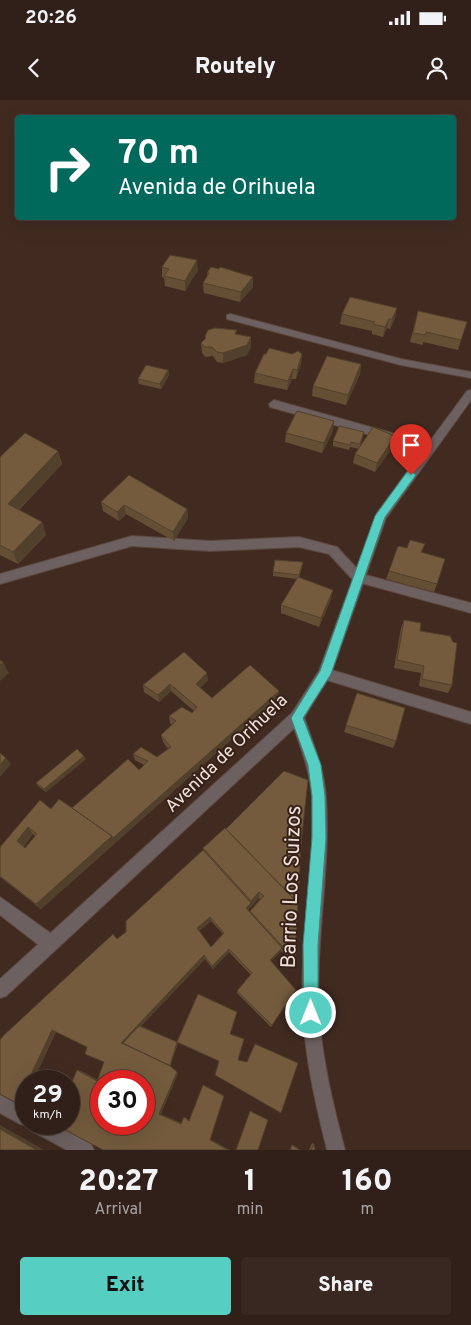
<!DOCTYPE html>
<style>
body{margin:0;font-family:Overpass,sans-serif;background:#392822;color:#f1f3f6;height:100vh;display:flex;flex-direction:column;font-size:19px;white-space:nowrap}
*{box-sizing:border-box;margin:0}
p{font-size:16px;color:#a8a3a2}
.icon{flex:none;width:28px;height:28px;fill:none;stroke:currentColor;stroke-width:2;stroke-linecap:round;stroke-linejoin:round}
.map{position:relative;height:1050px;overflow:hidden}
.details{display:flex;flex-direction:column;background:#312019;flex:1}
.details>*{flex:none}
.hud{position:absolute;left:15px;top:15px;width:441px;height:105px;border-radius:5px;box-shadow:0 5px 20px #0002,0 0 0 1px #4c3e38;background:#00695c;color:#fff;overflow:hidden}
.speed{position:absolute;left:15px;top:970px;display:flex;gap:10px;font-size:25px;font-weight:700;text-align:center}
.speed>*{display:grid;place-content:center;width:65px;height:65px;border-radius:50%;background:#312019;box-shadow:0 5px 20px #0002,0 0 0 1px #4c3e38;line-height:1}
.speed small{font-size:12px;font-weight:400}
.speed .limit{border:8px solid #d22;background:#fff;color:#111}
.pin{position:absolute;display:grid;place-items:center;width:42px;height:42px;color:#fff;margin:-51px -21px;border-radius:50% 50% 50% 0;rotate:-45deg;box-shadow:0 0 5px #0007}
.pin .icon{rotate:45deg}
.me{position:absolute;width:55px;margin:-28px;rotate:0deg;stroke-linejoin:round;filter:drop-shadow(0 0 4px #0008)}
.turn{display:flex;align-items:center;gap:18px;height:105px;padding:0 20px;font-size:22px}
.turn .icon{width:65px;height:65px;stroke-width:2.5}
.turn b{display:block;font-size:35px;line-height:42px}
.eta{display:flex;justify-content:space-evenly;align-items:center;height:85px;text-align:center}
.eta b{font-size:30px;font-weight:800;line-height:35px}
.action{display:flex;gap:10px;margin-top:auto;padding:10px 20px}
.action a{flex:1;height:58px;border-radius:5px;background:#57cec2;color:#111;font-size:20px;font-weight:800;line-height:58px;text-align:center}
.action a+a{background:#392822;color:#f1f3f6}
.status{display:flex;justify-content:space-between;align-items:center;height:35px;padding:0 25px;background:#312019;direction:ltr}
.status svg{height:14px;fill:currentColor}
header{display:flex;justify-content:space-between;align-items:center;height:65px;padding:0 20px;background:#312019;font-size:22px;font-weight:800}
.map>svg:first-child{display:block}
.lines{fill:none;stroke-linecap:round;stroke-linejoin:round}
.minor-casing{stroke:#5d483f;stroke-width:2}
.tertiary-casing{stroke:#5d483f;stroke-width:2}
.minor{fill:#6d6060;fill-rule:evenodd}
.tertiary{fill:#6d6060;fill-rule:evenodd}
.wall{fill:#644e34;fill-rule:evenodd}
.shaded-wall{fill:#51402b}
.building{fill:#745b3d;stroke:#51402b;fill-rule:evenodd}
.route{fill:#57cec2;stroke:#39867e}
.labels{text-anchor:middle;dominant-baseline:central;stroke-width:4;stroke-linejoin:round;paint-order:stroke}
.street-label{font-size:18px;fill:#f0e1db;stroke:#362118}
.near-street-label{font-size:21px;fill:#f0e1db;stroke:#362118}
</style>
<div class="status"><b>20:26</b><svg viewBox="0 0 49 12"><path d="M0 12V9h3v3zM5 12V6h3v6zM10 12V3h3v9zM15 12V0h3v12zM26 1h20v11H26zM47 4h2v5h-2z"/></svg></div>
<header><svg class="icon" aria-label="back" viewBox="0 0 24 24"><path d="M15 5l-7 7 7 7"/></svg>Routely<svg class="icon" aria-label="person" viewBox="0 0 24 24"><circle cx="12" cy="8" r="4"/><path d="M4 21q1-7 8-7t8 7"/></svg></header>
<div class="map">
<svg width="471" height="1050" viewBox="0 0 471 1050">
<rect width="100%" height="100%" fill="#412b21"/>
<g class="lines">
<g class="minor-casing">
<path id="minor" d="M230 214 401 259 471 272V278L401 265 227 219V215Z
M274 300 431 344 436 348 431 352 270 307 269 304Z
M132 436 210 441 299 437 337 447 362 474 471 503V513L354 481 329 454 299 447 210 451 132 446 0 484V474Z
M325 568 471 612V624L320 578 319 574 320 570Z
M297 611 302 613 304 617C313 643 324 669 326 697 331 769 315 840 319 913 322 959 333 1005 345 1050H327C316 1005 305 959 303 912 299 840 316 769 312 697 310 669 299 643 290 617L292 613Z
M0 797 56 837 58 843 56 849 50 851 44 849 0 815Z
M0 995 26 1009V1024H54L91 1044 94 1050H67L30 1030 28 1026 20 1024 0 1013Z"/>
</g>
<g class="tertiary-casing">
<path id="tertiary" d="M471 290V300L386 418 331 574 302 621 6 896 0 898V879L292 613 319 571 377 413 467 291Z"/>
</g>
<use href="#minor" class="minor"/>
<use href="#tertiary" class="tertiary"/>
</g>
<path class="wall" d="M162 167 198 170 185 191 165 186 164 178 162 177Z
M207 173 253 187 240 202 204 193 203 183 207 177Z
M418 211 467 222 458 250 423 242V245L410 242Z
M342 214 395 218 390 229 387 228 383 237 372 234V231L340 224Z
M237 234 251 237V247L247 255 223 263 217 262 213 256 205 257 202 253 201 243 205 239V236Z
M266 254H302L301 264 296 279H292L287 290 254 283 255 273Z
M361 264 360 274 346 305 312 296 313 286Z
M168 270 169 275 161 289 139 284 138 279Z
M333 331 322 353 285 342 286 333Z
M363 337 360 346H393L375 372 353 363 355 354 359 349 350 347 349 350 333 346V341Z
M58 351 62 364 19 410 42 422 46 435 18 464 0 455V357Z
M101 402 187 409 188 418 174 441 126 414 119 421 103 411Z
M422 453 437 484 434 492 386 479 389 471Z
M302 467 299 478 331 499 319 527 281 513V505L297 479 273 476V472Z
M404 520 420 531 452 585 448 593 419 586 421 573 394 568 401 528Z
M208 580 200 588 212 598H278L41 809 0 777V747L51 709 72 708 139 670 144 665 135 660 133 654 157 657 168 649 163 642 161 635 172 625 170 623 169 616 192 613 194 611 171 591 159 602 144 592 143 585ZM33 734 35 736 25 748 24 746Z
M357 593 396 641 393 648 344 632Z
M84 656 86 659 46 692 38 686 36 683Z
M226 729 301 744 295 856 293 861 281 851 271 861 294 893 271 927 237 893V891L251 875 229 852 213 869 205 859 141 926 177 942 237 912 230 934 238 960 281 1013 216 975 219 961 178 943 170 966 178 973 161 1014 181 1023 184 1017H185L210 1039 230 1050 77 970 81 971 98 980 104 962 87 947 56 932 33 981H26V996L23 1004 0 994 117 839 126 832 203 750V748ZM259 798 260 799 250 811V813L248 810ZM211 821 223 834 211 847 199 831Z
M312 1043 314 1044 315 1050H309Z"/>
<path class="shaded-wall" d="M197 160 198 170 185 191V181Z
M253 177V187L240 202 241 192Z
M397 208 395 218 390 229 392 219Z
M389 219 387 228 383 237 385 227Z
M251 237V247L247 255 223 263V253Z
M302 254 301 264 296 279 297 270Z
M361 264 360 274 346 305 348 295Z
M293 269 292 279 287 290 288 281Z
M168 270 169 275 161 289 160 284Z
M334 321 333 331 322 353 324 343Z
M395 336 393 346 375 372 377 363Z
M58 351 62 364 12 416 8 404Z
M124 405 126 414 119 421 117 412Z
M187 409 188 418 174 441 173 432Z
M42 422 46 435 18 464 13 452Z
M333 490 331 499 319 527 321 518Z
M3 562 9 573 0 581V565Z
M207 573 208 580 196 591V584Z
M170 584 171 591 159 602 158 595Z
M279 591 278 598 41 809 36 804 112 736Z
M84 656 86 659 46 692 44 689Z
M6 658 11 664 0 677V665Z
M28 727 33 734 23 748 17 741Z
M259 792V798L251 807V801Z
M251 803V807L246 812V808Z
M210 817 211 821 198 832 197 828Z
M282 848 281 851 269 863 270 860Z
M229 849V852L213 869 212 866Z
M204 855 205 859 124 944 121 943Z
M52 930 56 931 33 981H28Z
M177 942 178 943 170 966 178 973 161 1014 182 1024H181L159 1014 170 966Z
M77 970 81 971 100 981H97Z
M26 985V996L23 1004H18Z
M0 1025 44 1050H37L0 1029Z
M210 1039 230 1050H228L210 1040Z"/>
<path class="building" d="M170 155 197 160 185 181 164 176 169 169 162 167Z
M211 167 219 169 220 167 253 177 241 192 203 183 209 173H207Z
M350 197 397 208 392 219H389L385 227 373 224 375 222 342 214Z
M418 211 467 222 461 240 426 232 425 235 413 233Z
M215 228 237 230 235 234 251 237 247 245 223 253 217 252 212 247H205L201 243 206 238 205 236 208 230Z
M269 248 292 254 298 251 302 254 297 270 293 269 288 281 255 273 264 254H266Z
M327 256 361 264 348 295 313 286Z
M146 265 168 270 160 284 138 279Z
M297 311 334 321 324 343 286 333Z
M339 326 364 332 360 344 351 342 350 345 333 341Z
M373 327 395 336 377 363 355 354Z
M25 333 58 351 8 404 42 422 13 452 0 445V357Z
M129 375 187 409 173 432 124 405 117 412 101 402Z
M410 440 425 444 421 452 445 459 437 484 389 471 398 446 407 448Z
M275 460 303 462 299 475 273 472Z
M298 477 333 490 321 518 281 505Z
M404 520 421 523 420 531 450 536 453 542 457 543 452 585 422 579 424 566 397 560Z
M184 552 207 573 196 584 212 598 250 565 279 591 113 738 112 736 72 708 128 659 139 670 148 661 133 654 141 647 157 657 171 647 161 635 176 621 169 616 182 607 192 613 197 607 170 584 158 595 143 585Z
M0 560 3 562 0 565Z
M357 593 405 608 396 641 346 625Z
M77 649 84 656 44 689 36 683Z
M0 653 6 658 0 665Z
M284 671 308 680 301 744 298 803 226 729Z
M59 699 112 736 36 804 0 776V747L40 700 51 709ZM28 727 37 734 25 748 17 741Z
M225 728 298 803 295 856 282 846 250 811 264 796 259 792 251 801 203 748Z
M203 750 251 803 246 808 282 848 270 860 296 890 272 925 237 891 252 873 229 849 212 866 204 855 121 943 169 965 177 972 159 1014 181 1024 184 1017 189 1021 203 985 224 996 210 1040 228 1050H103L54 1024H69V989L77 970 97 981 104 962 85 954 87 947 52 930 28 981H26V985L18 1004 0 994V940L3 936 113 834 117 839 126 832V821ZM210 817 224 833 211 847 197 828ZM101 981H144V1024H101Z
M198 894 237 912 230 934 244 939 238 960 247 962 255 944 298 963 281 1013 215 975 219 961 177 942Z
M139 926 177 942 170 966 123 943Z
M250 1011 268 1020 258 1050H236Z
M0 1029 37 1050H0Z
M314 1044 315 1050H311Z
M292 1045 300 1050H290Z"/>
<path class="route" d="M411 371 416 375 385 417 331 574 303 618 321 665 325 696 326 738 318 845V913L316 918 311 920 306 918 304 913 303 845 312 738V696L308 665 291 618 320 571 375 416 407 372Z"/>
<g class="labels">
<g class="street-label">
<text transform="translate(227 654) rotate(-44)">Avenida de Orihuela</text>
</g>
<g class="near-street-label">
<text transform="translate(292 787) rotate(-88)">Barrio Los Suizos</text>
</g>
</g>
</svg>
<div class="speed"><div>29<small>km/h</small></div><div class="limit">30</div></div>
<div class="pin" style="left:411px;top:375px;background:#d93025"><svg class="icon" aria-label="arrive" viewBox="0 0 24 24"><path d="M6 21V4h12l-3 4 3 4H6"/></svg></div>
<svg class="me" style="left:311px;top:913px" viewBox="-20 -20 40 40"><circle r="17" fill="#57cec2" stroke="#fff" stroke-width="3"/><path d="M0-11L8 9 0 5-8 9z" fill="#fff"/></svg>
<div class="hud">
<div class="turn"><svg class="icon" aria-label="right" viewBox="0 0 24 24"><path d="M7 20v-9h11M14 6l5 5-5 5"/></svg><div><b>70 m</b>Avenida de Orihuela</div></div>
</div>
</div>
<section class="details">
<div class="eta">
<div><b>20:27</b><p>Arrival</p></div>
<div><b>1</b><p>min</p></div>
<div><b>160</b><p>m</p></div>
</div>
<div class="action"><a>Exit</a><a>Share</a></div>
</section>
